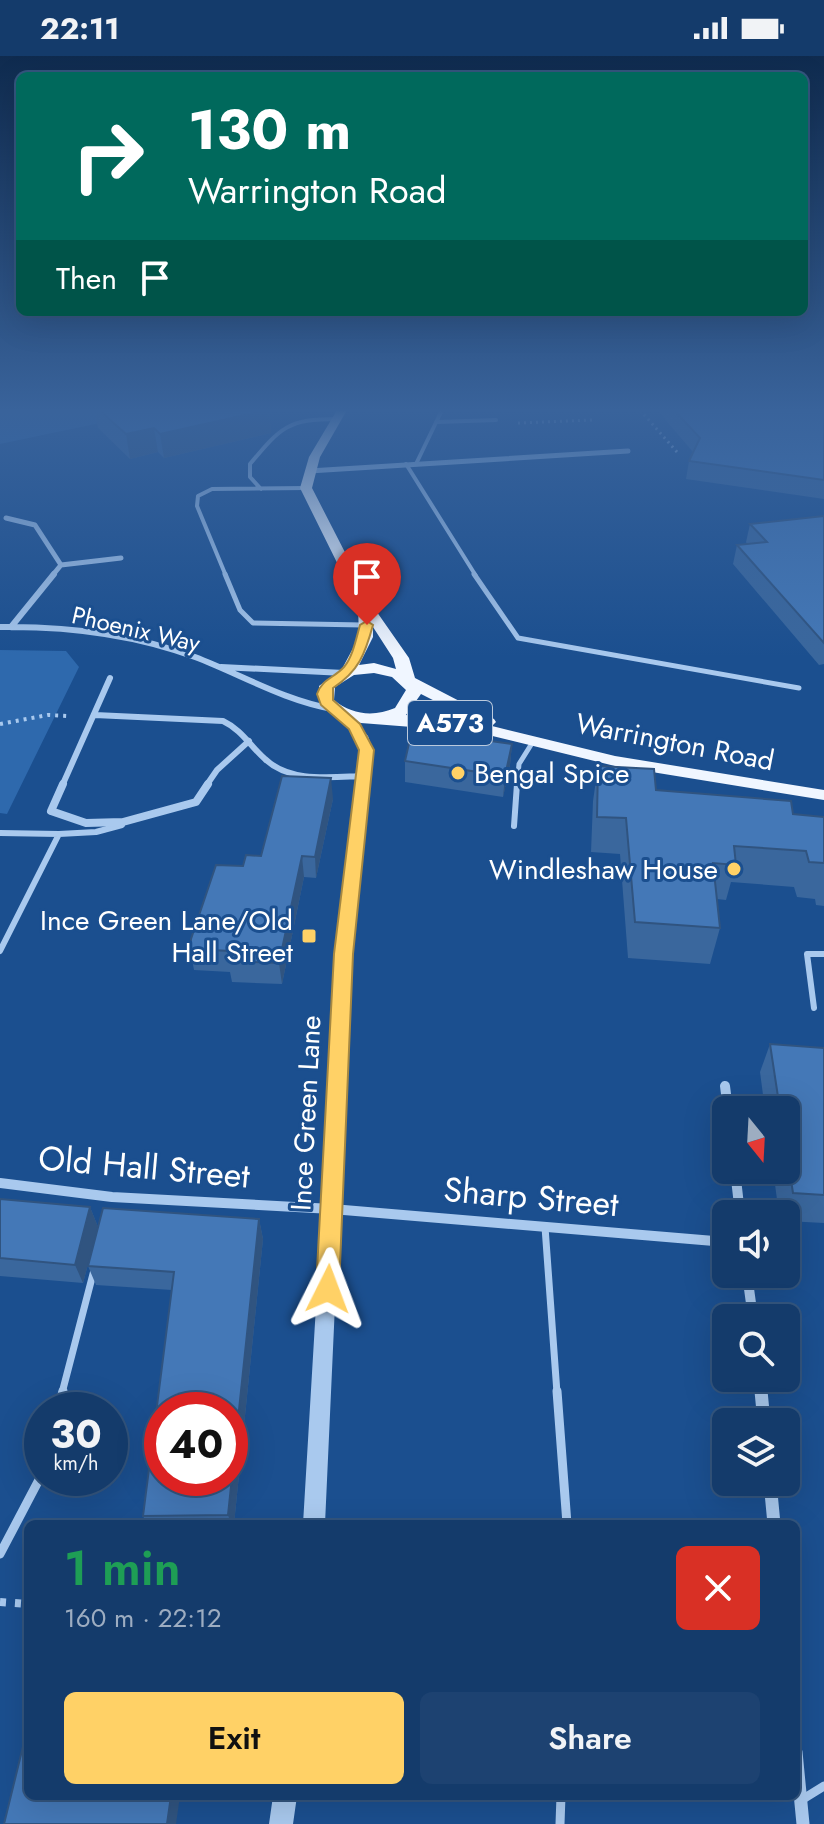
<!DOCTYPE html>
<meta charset="utf-8">
<style>
body{margin:0;font-family:Jost,sans-serif;background:#1d4271;color:#f1f3f6;height:100vh;display:flex;flex-direction:column;font-size:30px;white-space:nowrap}
*{box-sizing:border-box;margin:0}
p{font-size:26px;color:#9dadc1}
.icon{flex:none;width:44px;height:44px;fill:none;stroke:currentColor;stroke-width:2;stroke-linecap:round;stroke-linejoin:round}
.map{position:relative;flex:1;overflow:hidden}
.panel{position:absolute;left:24px;top:1464px;width:776px;height:280px;display:flex;flex-direction:column;background:#143b6b;border-radius:12px;box-shadow:0 8px 32px #0002,0 0 0 2px #33557e}
.panel>*{flex:none}
.banner{position:absolute;left:16px;top:16px;width:792px;height:244px;border-radius:12px;box-shadow:0 8px 32px #0002,0 0 0 2px #33557e;background:#00695c;color:#fff;overflow:hidden}
.needle{width:52px;rotate:162deg}
.tools{position:absolute;left:712px;top:1040px;display:grid;gap:16px}
.tools a{display:grid;place-items:center;width:88px;height:88px;border-radius:12px;background:#143b6b;box-shadow:0 8px 32px #0002,0 0 0 2px #33557e;font-size:40px}
.speed{position:absolute;left:24px;top:1336px;display:flex;gap:16px;font-size:40px;font-weight:700;text-align:center}
.speed>*{display:grid;place-content:center;width:104px;height:104px;border-radius:50%;background:#143b6b;box-shadow:0 8px 32px #0002,0 0 0 2px #33557e;line-height:1}
.speed small{font-size:20px;font-weight:400}
.speed .limit{border:12px solid #d22;background:#fff;color:#111}
.pin{position:absolute;display:grid;place-items:center;width:68px;height:68px;color:#fff;margin:-82px -34px;border-radius:50% 50% 50% 0;rotate:-45deg;box-shadow:0 0 8px #0007}
.pin .icon{rotate:45deg}
.me{position:absolute;width:88px;margin:-44px;rotate:3deg;stroke-linejoin:round;filter:drop-shadow(0 0 6px #0008)}
.turn{display:flex;align-items:center;gap:28px;height:168px;padding:0 40px;font-size:36px}
.turn .icon{width:104px;height:104px;stroke-width:2.5}
.turn b{display:block;font-size:56px;line-height:68px}
.then{display:flex;align-items:center;height:76px;padding:0 40px;background:#0003;gap:16px;font-size:30px}
.round{display:grid;place-items:center;flex:none;width:84px;height:84px;border-radius:12px;background:#1d4271}
.headline{display:flex;align-items:center;justify-content:space-between;height:136px;padding:0 40px}
h1{font-size:48px;font-weight:600;line-height:60px;color:#1e9e55}
.button{display:flex;gap:16px;margin-top:auto;padding:16px 40px}
.button a{flex:1;height:92px;border-radius:12px;background:#ffd166;color:#111;font-size:32px;font-weight:600;line-height:92px;text-align:center}
.button a+a{background:#1d4271;color:#f1f3f6}
.status{display:flex;justify-content:space-between;align-items:center;height:56px;padding:0 40px;background:#143b6b;direction:ltr}
.status svg{height:22px;fill:currentColor}
.map>svg:first-child{display:block}
.green{fill:#2e69ad}
.lines{fill:none;stroke-linecap:round;stroke-linejoin:round}
.path-far2{stroke:#a9c9ee;stroke-width:3;stroke-dasharray:2 4;stroke-linecap:butt}
.path-far1{stroke:#a9c9ee;stroke-width:4;stroke-dasharray:3 5;stroke-linecap:butt}
.path{stroke:#a9c9ee;stroke-width:8;stroke-dasharray:6 9;stroke-linecap:butt}
.service-far4{stroke:#a9c9ee;stroke-width:4}
.service-far3{stroke:#a9c9ee;stroke-width:5}
.service-far2{stroke:#a9c9ee;stroke-width:6}
.service-far1{stroke:#a9c9ee;stroke-width:7}
.service{stroke:#a9c9ee;stroke-width:9}
.minor-far4{stroke:#a9c9ee;stroke-width:5}
.minor-far3{stroke:#a9c9ee;stroke-width:6}
.minor-far2{stroke:#a9c9ee;stroke-width:8}
.minor-far1{stroke:#a9c9ee;stroke-width:10}
.minor{stroke:#a9c9ee;stroke-width:13}
.tertiary{fill:#a9c9ee;fill-rule:evenodd}
.primary{fill:#f0f6ff;fill-rule:evenodd}
.wall{fill:#3a679d}
.shaded-wall{fill:#305480}
.building{fill:#4478b7;stroke:#305480;stroke-width:2;fill-rule:evenodd}
.route{fill:#ffd166;stroke:#a68842;stroke-width:2}
.poi-dot{fill:#ffd166;stroke:#1b4f8f;stroke-width:3}
.labels{text-anchor:middle;dominant-baseline:central;stroke-width:6;stroke-linejoin:round;paint-order:stroke}
.far-street-label{font-size:24px;fill:#fff;stroke:#1b4f8f}
.shield{fill:#1b4f8f;stroke:#bbcadd;stroke-width:2}
.shield-label{font-size:26px;font-weight:bold;fill:#fff}
.street-label{font-size:28px;fill:#fff;stroke:#1b4f8f}
.poi-label{font-size:28px;fill:#fff;stroke:#1b4f8f;text-anchor:end}
.near-street-label{font-size:34px;fill:#fff;stroke:#1b4f8f}
</style>
<div class="status"><b>22:11</b><svg viewBox="0 0 49 12"><path d="M0 12V9h3v3zM5 12V6h3v6zM10 12V3h3v9zM15 12V0h3v12zM26 1h20v11H26zM47 4h2v5h-2z"/></svg></div>
<div class="map">
<svg width="824" height="1768" viewBox="0 0 824 1768">
<rect width="100%" height="100%" fill="#1b4f8f"/>
<path class="green" d="M0 354H162L0 388Z
M0 594 66 595 79 611 7 758 0 757Z"/>
<g class="lines">
<path class="path-far2" d="M640 354 677 396
M518 367 593 364"/>
<path class="path-far1" d="M0 668 48 659 67 660"/>
<path class="path" d="M0 1546 28 1548"/>
<path class="service-far4" d="M436 366 496 364
M406 408 476 520
M416 408 442 354
M261 433 250 421V408C281 371 288 363 337 363
M226 520 197 450 198 440 212 433 306 432"/>
<path class="service-far3" d="M225 518 240 554 253 567 363 569
M474 518 518 582 799 632
M517 730 519 708 534 684"/>
<path class="service-far2" d="M514 770 517 728
M0 777 59 778 0 895
M59 778 96 776 122 769
M814 952 807 898H824"/>
<path class="service-far1" d="M545 1171 557 1337
M62 1337 94 1214"/>
<path class="service" d="M557 1335 567 1468
M58 1354 63 1335
M0 1498 42 1418
M803 1743 824 1730
M560 1768 561 1740"/>
<path class="minor-far4" d="M309 415 628 395
M6 462 35 469 61 509 52 520
M61 509 121 502"/>
<path class="minor-far3" d="M0 571C66 570 133 578 195 601 242 619 283 644 333 653
M11 571 54 518
M221 611 344 617
M95 659 223 665C242 674 250 690 265 703 290 727 331 721 363 720
M62 730 110 622
M206 730 217 714 249 685"/>
<path class="minor-far2" d="M63 728 51 755 86 767 123 766 196 746 208 728"/>
<path class="minor-far1" d="M725 1030 728 1054
M735 1114 740 1158
M0 1127 112 1141 332 1153 726 1186
M747 1218 753 1262
M760 1322 761 1337"/>
<path class="minor" d="M761 1335 764 1366
M770 1426 774 1468
M796 1696 803 1768"/>
<path class="tertiary" d="M343 655 347 656 368 680 373 694 351 898 325 1468H303L337 898 361 694 357 681 337 658Z
M273 1740H297L293 1768H269Z"/>
<path class="primary" d="M337 354H347L320 401 312 432 372 549 409 602 415 622 494 663 496 666 492 670 615 700 824 734V744L615 710 476 676 361 667 342 662 320 649 319 630 342 613 359 581 358 549 300 432 309 401ZM373 571 393 602 396 613 374 607 359 609 373 581ZM374 617 392 621 406 634 395 652C374 661 352 659 334 644L335 631 354 619ZM421 638 476 666 406 659Z"/>
</g>
<path class="wall" d="M94 354H269L271 377 164 402 158 396 130 403 98 372Z
M657 354H824V443L686 423 689 405 693 396Z
M824 460V608L819 609 733 508 737 489 747 488 746 486 750 468Z
M512 688 510 709 503 741 405 726V705Z
M598 710 656 734 793 758 824 761V850L816 849 815 843 797 841 794 831 731 826 726 844 717 843 720 872 710 908 628 902 620 798 591 796 593 745Z
M333 743 316 822 304 821 282 928 232 926 230 916 194 914 190 893 243 810 261 800Z
M770 988 824 992V1167L786 1165V1158H779L773 1114H786V1054H765L760 1016Z
M0 1143 90 1151 98 1171 83 1227 0 1220Z
M259 1163 263 1183 234 1468H147L143 1460 172 1234 96 1229 88 1210Z"/>
<path class="shaded-wall" d="M269 354 271 377 164 402 160 378Z
M154 372 158 396 130 403 126 378Z
M512 688 510 709 503 741 505 720Z
M331 722 333 743 316 822 315 801Z
M302 800 304 821 282 928 279 907Z
M90 1151 98 1171 83 1227 75 1209Z
M259 1163 263 1183 234 1468H231L228 1459Z
M171 1740H180L176 1768H167Z"/>
<path class="building" d="M99 354H267L160 378 154 372 126 378Z
M674 354H824V424L689 405 700 382Z
M824 460V587L737 489 767 486 750 468Z
M412 674 512 688 505 720 405 705Z
M598 710 654 713 656 734 791 745 793 758 824 761V807L809 806 806 795 734 790 736 809 713 807 720 872 635 866 626 762 597 761Z
M282 720 331 722 315 801 302 800 279 907 228 905 230 895 190 893 191 883 216 809 243 810 246 799 261 800Z
M770 988 824 992V1139L793 1137 786 1092V1054H780Z
M0 1143 90 1151 75 1209 0 1202Z
M103 1152 259 1163 228 1459 143 1460 174 1216 88 1210ZM162 1354H230V1422H162Z
M28 1670V1740H171L167 1768H4Z"/>
<linearGradient id="sky" x2="0" y2="1"><stop stop-color="#0f2b4f"/><stop offset="0.59" stop-color="#39639b"/><stop offset="1" stop-color="#39639b" stop-opacity="0"/></linearGradient>
<rect width="824" height="601" fill="url(#sky)"/>
<path class="route" d="M367 565 373 569C365 598 359 615 333 632V644L360 668 374 694 353 898 339 1233 336 1241 328 1244 319 1241 316 1233 334 898 359 694 349 673 321 649 317 638C322 623 334 622 344 611 353 600 356 583 360 569Z"/>
<g class="poi-dot">
<circle cx="458" cy="717" r="8"/>
<circle cx="734" cy="813" r="8"/>
<rect x="301" y="872" width="16" height="16" rx="4"/>
</g>
<g class="labels">
<g class="far-street-label">
<text transform="translate(136 573) rotate(13)">Phoenix Way</text>
</g>
<rect class="shield" x="408" y="645" width="84" height="44" rx="6"/>
<g class="shield-label">
<text x="450" y="667">A573</text>
</g>
<g class="street-label">
<text transform="translate(675 686) rotate(11)">Warrington Road</text>
<text transform="translate(306 1057) rotate(-87)">Ince Green Lane</text>
</g>
<g class="poi-label">
<text x="474" y="717" text-anchor="start">Bengal Spice</text>
<text x="718" y="813">Windleshaw House</text>
<text x="293" y="864">Ince Green Lane/Old<tspan x="293" dy="32">Hall Street</tspan></text>
</g>
<g class="near-street-label">
<text transform="translate(144 1111) rotate(5)">Old Hall Street</text>
<text transform="translate(531 1141) rotate(5)">Sharp Street</text>
</g>
</g>
</svg>
<div class="tools">
<a><svg class="needle" viewBox="-14 -14 28 28"><path d="M0-13l5 13h-10z" fill="#e53935"/><path d="M0 13l5-13h-10z" fill="#9dadc1"/></svg></a>
<a><svg class="icon" aria-label="sound" viewBox="0 0 24 24"><path d="M4 9h4l5-4v14l-5-4H4zM17 9q2 3 0 6"/></svg></a>
<a><svg class="icon" aria-label="search" viewBox="0 0 24 24"><circle cx="10" cy="10" r="6"/><path d="M15 15l6 6"/></svg></a>
<a><svg class="icon" aria-label="layers" viewBox="0 0 24 24"><path d="M12 4l9 5-9 5-9-5zM3 14l9 5 9-5"/></svg></a>
</div>
<div class="speed"><div>30<small>km/h</small></div><div class="limit">40</div></div>
<div class="pin" style="left:367px;top:569px;background:#d93025"><svg class="icon" aria-label="arrive" viewBox="0 0 24 24"><path d="M6 21V4h12l-3 4 3 4H6"/></svg></div>
<svg class="me" style="left:328px;top:1233px" viewBox="-20 -20 40 40"><path d="M0-17L14 15 0 8-14 15z" fill="#ffd166" stroke="#fff" stroke-width="4"/></svg>
<div class="banner">
<div class="turn"><svg class="icon" aria-label="right" viewBox="0 0 24 24"><path d="M7 20v-9h11M14 6l5 5-5 5"/></svg><div><b>130 m</b>Warrington Road</div></div>
<div class="then">Then<svg class="icon" aria-label="arrive" viewBox="0 0 24 24"><path d="M6 21V4h12l-3 4 3 4H6"/></svg></div>
</div>
<section class="panel">
<div class="headline"><div><h1>1 min</h1><p>160 m · 22:12</p></div><a class="round" style="background:#d93025;color:#fff"><svg class="icon" aria-label="close" viewBox="0 0 24 24"><path d="M6 6l12 12M18 6L6 18"/></svg></a></div>
<div class="button"><a>Exit</a><a>Share</a></div>
</section>
</div>
